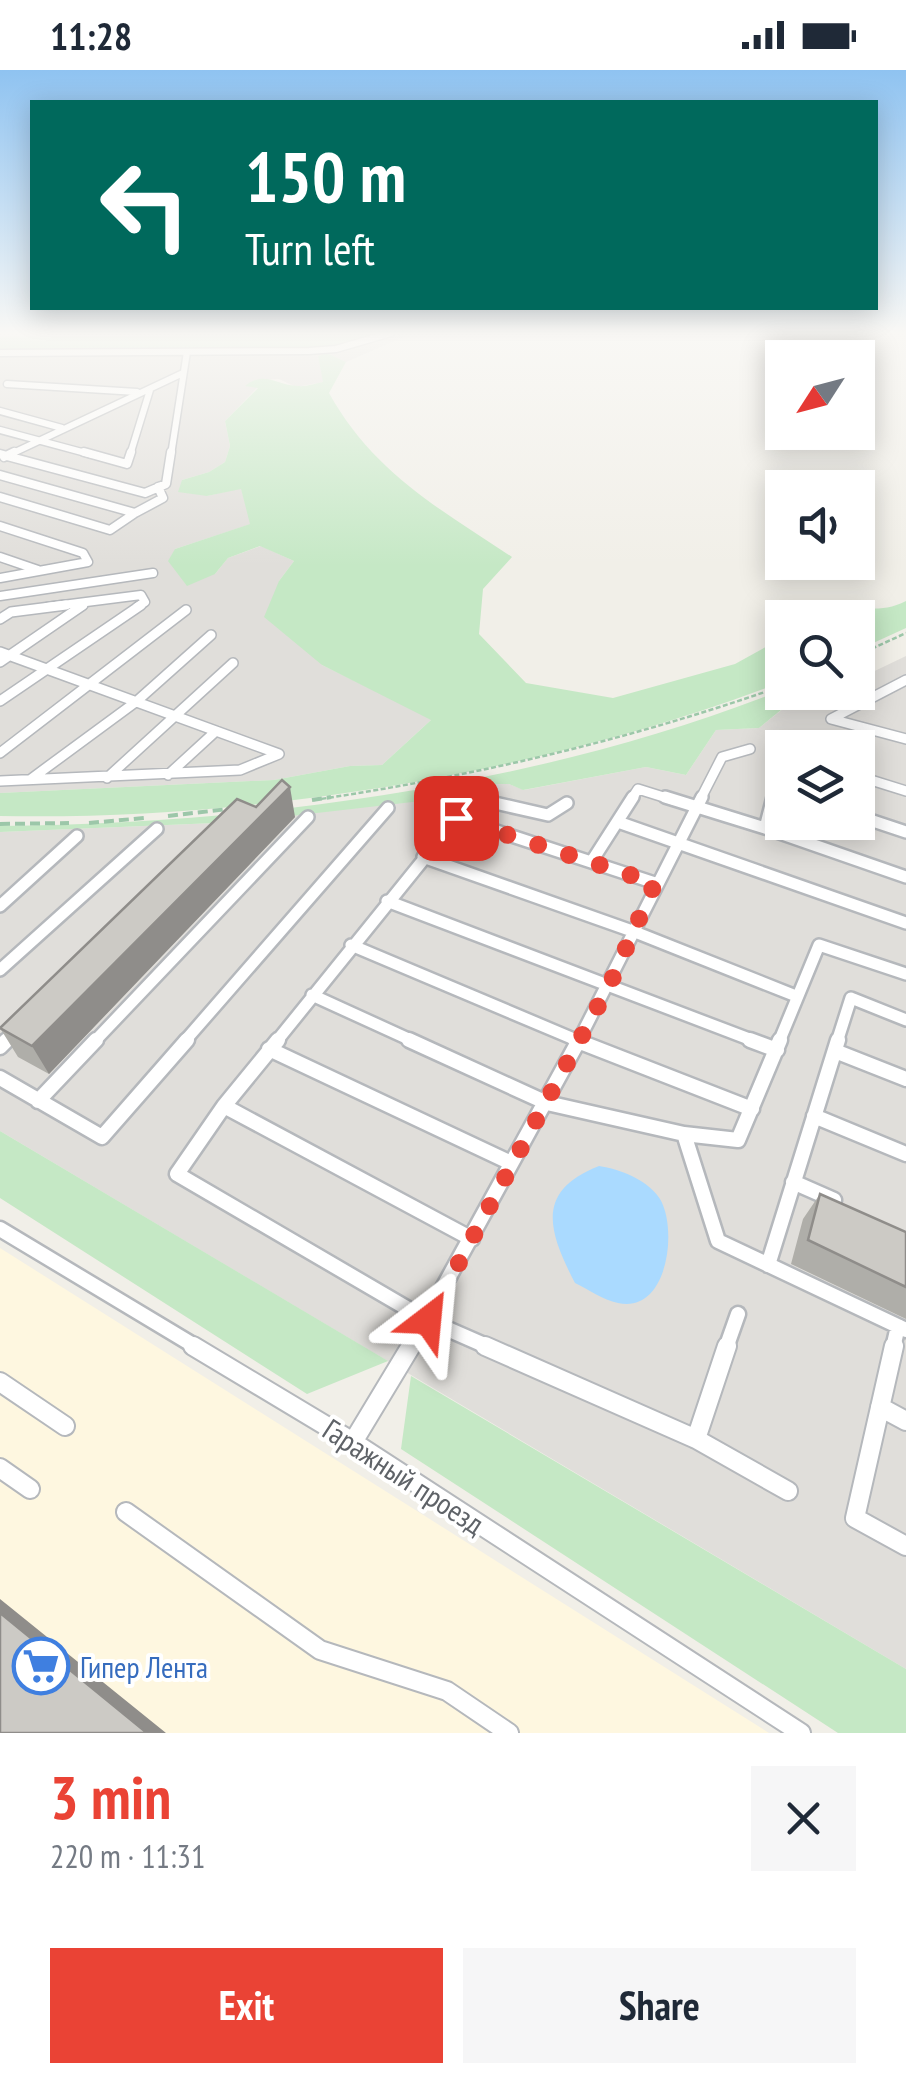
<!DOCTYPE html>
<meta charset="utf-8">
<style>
body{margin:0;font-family:"PT Sans Narrow",sans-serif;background:#f6f6f7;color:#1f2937;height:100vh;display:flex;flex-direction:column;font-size:38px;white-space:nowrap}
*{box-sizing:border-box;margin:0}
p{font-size:32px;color:#747a83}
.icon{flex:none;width:55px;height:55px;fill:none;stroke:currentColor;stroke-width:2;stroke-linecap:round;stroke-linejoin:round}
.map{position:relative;height:1663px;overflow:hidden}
.panel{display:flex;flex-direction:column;background:#fff;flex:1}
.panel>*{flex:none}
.hud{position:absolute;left:30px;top:30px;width:848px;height:210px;border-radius:0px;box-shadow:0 5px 25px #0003;background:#00695c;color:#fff;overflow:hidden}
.needle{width:65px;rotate:234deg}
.controls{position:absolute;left:765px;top:270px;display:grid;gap:20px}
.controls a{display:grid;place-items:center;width:110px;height:110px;border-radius:0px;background:#fff;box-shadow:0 5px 25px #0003;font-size:50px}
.pin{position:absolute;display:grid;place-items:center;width:85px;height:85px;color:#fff;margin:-42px;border-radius:20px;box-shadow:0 5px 15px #0006}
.me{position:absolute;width:110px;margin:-55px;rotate:29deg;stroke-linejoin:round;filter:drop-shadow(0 0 8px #0008)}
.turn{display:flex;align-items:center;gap:35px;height:210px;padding:0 50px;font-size:45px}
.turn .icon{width:130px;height:130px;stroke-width:2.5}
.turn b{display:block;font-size:70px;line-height:85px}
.round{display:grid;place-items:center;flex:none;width:105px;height:105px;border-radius:0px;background:#f6f6f7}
.overview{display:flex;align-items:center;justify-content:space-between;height:170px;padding:0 50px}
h1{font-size:60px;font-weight:700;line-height:75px;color:#ea4335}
.button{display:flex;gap:20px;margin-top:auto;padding:20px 50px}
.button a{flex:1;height:115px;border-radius:0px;background:#ea4335;color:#fff;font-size:40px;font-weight:700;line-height:115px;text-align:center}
.button a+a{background:#f6f6f7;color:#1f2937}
.status{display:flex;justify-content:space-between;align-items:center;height:70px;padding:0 50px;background:#fff;direction:ltr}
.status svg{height:28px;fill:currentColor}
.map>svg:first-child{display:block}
.commercial{fill:#fef7e0}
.industrial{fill:#e0deda;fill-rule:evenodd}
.green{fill:#c5e8c5}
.water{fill:#aadaff}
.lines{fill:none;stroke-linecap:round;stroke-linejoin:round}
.lane-far5-casing{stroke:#b5b8bc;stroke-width:9}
.lane-far4-casing{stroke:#b5b8bc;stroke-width:11}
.lane-far3-casing{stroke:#b5b8bc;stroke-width:12}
.lane-far2-casing{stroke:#b5b8bc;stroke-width:16}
.lane-far1-casing{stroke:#b5b8bc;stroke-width:19}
.lane-casing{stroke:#b5b8bc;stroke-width:22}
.path-far1{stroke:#9cc7a9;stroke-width:2.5;stroke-dasharray:5 2.5;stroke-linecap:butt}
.path{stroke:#9cc7a9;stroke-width:4;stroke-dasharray:10 5;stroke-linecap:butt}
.lane-far5{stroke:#fff;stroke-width:6}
.lane-far4{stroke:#fff;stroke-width:8}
.lane-far3{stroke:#fff;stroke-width:9}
.lane-far2{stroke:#fff;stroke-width:11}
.lane-far1{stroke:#fff;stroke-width:14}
.lane{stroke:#fff;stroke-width:18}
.wall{fill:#afaea9}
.shaded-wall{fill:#8f8d8a}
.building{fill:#cccac5;stroke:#8f8d8a;stroke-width:2.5}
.route{stroke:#ea4335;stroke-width:18;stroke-dasharray:0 32.4}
.labels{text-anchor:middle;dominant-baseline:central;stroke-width:8;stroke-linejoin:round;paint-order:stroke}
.near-street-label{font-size:30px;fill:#5f6368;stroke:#fff}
.near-shop-label{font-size:30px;fill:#366cbe;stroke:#fff;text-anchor:start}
</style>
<div class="status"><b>11:28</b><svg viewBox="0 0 49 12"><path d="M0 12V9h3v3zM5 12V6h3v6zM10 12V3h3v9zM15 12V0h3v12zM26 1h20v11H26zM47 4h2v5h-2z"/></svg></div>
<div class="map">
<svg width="906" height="1663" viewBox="0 0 906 1663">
<rect width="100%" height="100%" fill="#f1efe8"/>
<path class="commercial" d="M0 1178 769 1663H0Z"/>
<path class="industrial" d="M394 263H413L346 292 327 283 318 286 324 312 296 317 279 309 259 310 247 316 258 317 225 351 230 376 225 392 209 402 182 410 207 426 241 418 251 454 175 479 215 504 228 488 261 476 294 491 279 511 322 595 432 649 382 695 350 696 274 710 0 723V281L379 269Z
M906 586V1599L0 1061V762L239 752 328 741 467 714H509L524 720 646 697 686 705 716 660 759 658 793 631 809 632 830 623 858 622V609ZM782 678H858V752H782Z"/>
<path class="green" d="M384 263 345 275 312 279 0 281V267Z
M327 283 346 292 329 323C373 402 438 438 512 487L483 519 479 564 526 613 613 628 735 594 782 568V612C548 703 251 751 0 746V723L274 710 350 696 382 695 431 650 322 595 264 547 279 511 294 491 260 476 228 488 215 504 187 516 168 491 175 479 250 454 241 419 207 426 178 422 182 410 209 402 225 392 230 376 225 351 258 318 245 316C265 300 276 315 298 316 306 317 316 313 323 312L318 286Z
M906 531V558L858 580V548L822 547C854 530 876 547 906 531Z
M782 620 830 623 809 632 792 631 759 658 716 660 686 705 646 697 523 720 509 714H467L456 727 239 752 0 762V756C256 754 544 715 782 620Z
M0 1061 388 1291 307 1324 0 1128Z
M411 1306 906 1599V1663H838L401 1379Z"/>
<path class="water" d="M599 1096C620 1099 648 1110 660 1129 678 1159 668 1244 618 1233 603 1230 588 1219 575 1213 548 1161 535 1121 599 1096Z"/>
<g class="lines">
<g class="lane-far5-casing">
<path id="lane-far5" d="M0 283 309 281 336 279 391 263
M7 314 137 322
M0 341 62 358
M0 360 93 385
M9 385 183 303
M130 385 150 320
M171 385 187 282"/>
</g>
<g class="lane-far4-casing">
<path id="lane-far4" d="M84 382 127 394 131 382
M0 384 145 423 166 414 171 382
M4 387 14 382
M0 405 135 443 163 428 158 417
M0 427 110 460 135 443
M0 456 83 483 88 492 0 508
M0 487 38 500
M0 526 153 503
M47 537 141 525 145 532 137 537
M80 537 83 535"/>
</g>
<g class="lane-far3-casing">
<path id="lane-far3" d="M0 549 11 542 66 535
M0 582 279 684 240 700 0 711
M0 592 83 535
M906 610 831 649 906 669
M0 631 141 535
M0 683 186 540
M168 705 216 661
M858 706 906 721
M107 708 233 593
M31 709 137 631 211 565
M472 730H480
M631 730 638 719 673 730
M700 730 722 687 750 679
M772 730 782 707"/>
</g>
<g class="lane-far2-casing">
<path id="lane-far2" d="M665 727 765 758
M773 727 765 758 906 807
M858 746 906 762
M457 748 473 728 548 745 567 733
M618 752 906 853
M423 787 635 862 796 926
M592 791 633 727
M387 831 757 972
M0 836 77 766
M351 875 581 972
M0 900 157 759
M312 925 415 972
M5 972 18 959
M94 972 308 747
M184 972 388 738
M276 972 457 748 655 813
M578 972 702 727
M779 972 819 875 906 904
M837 972 851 928 906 950"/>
</g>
<g class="lane-far1-casing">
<path id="lane-far1" d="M278 970 224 1036 177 1104 427 1250 491 1278
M409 970 547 1033 684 1064 718 1171 906 1260
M575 970 752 1039
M750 970 777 980
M0 977 7 970
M269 979 511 1093
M835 981 906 1009
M0 1008 102 1067 187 970
M38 1031 96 970
M224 1036 472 1169
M814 1046 906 1084
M684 1064 738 1070 780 970
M793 1112 834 1130
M0 1159 198 1278
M768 1195 838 970
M410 1278 579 970
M726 1278 738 1244
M893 1278 898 1256"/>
</g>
<g class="lane-casing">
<path id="lane" d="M193 1276 353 1372 801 1663
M485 1276 696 1369 788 1421
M894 1276 855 1448 906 1476
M0 1312 65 1356
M880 1337 906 1351
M696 1369 727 1276
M353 1372 411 1276
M0 1398 30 1419
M126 1442 320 1580 447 1621 509 1663"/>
</g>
<path class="path-far1" d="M858 585 906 563
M314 730C475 706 629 670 782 616"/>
<path class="path" d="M312 730 331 727
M168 746 228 739
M89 753 144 748
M0 754 69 753"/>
<use href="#lane-far5" class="lane-far5"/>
<use href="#lane-far4" class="lane-far4"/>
<use href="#lane-far3" class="lane-far3"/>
<use href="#lane-far2" class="lane-far2"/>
<use href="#lane-far1" class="lane-far1"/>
<use href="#lane" class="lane"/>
</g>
<path class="wall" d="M256 737 295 747 49 1004 18 987 0 958Z
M820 1124 906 1162V1249L791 1194 803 1149Z"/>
<path class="shaded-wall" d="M290 717 295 747 49 1004 32 976Z
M0 1529 166 1663H147L0 1543Z"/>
<path class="building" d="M282 710 290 717 32 976 0 958 237 729 256 737Z
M820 1124 906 1162V1217L808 1170Z
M0 1543 147 1663H0Z"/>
<linearGradient id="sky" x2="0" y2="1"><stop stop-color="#8fc3f1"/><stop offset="0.53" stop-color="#f9f8f5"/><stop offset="1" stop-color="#f9f8f5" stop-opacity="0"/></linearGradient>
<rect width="906" height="496" fill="url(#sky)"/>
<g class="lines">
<path class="route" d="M428 1250 610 914 655 813 456 748"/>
</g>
<defs>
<g id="supermarket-ring" transform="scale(2.875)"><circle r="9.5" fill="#fff" stroke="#3f7fe0" stroke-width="1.5"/><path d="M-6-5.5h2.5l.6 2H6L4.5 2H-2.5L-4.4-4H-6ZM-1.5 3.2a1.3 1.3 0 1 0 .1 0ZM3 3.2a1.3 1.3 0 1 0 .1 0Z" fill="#3f7fe0"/></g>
</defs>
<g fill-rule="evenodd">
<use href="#supermarket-ring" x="41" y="1596"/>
</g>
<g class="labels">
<g class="near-street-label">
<text transform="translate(404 1406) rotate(33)">Гаражный проезд</text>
</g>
<g class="near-shop-label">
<text x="80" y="1596">Гипер Лента</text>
</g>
</g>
</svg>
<div class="controls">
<a><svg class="needle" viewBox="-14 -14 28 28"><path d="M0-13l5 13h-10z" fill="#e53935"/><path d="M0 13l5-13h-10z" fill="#747a83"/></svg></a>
<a><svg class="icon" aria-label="sound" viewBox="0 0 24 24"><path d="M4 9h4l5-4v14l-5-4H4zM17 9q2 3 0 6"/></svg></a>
<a><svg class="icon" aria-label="search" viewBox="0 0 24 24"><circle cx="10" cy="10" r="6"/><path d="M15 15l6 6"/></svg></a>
<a><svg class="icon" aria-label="layers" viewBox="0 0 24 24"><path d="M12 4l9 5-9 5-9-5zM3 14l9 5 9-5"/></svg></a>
</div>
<div class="pin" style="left:456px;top:748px;background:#d93025"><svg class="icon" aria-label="arrive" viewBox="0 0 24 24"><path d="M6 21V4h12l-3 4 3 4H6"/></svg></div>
<svg class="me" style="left:428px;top:1250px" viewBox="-20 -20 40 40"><path d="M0-17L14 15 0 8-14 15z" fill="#ea4335" stroke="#fff" stroke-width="4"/></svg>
<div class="hud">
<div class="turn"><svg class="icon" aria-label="left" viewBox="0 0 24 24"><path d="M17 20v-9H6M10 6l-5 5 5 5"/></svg><div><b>150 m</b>Turn left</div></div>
</div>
</div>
<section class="panel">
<div class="overview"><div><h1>3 min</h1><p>220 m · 11:31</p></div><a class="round"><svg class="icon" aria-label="close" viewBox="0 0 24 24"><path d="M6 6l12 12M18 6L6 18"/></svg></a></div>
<div class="button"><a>Exit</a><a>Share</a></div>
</section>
